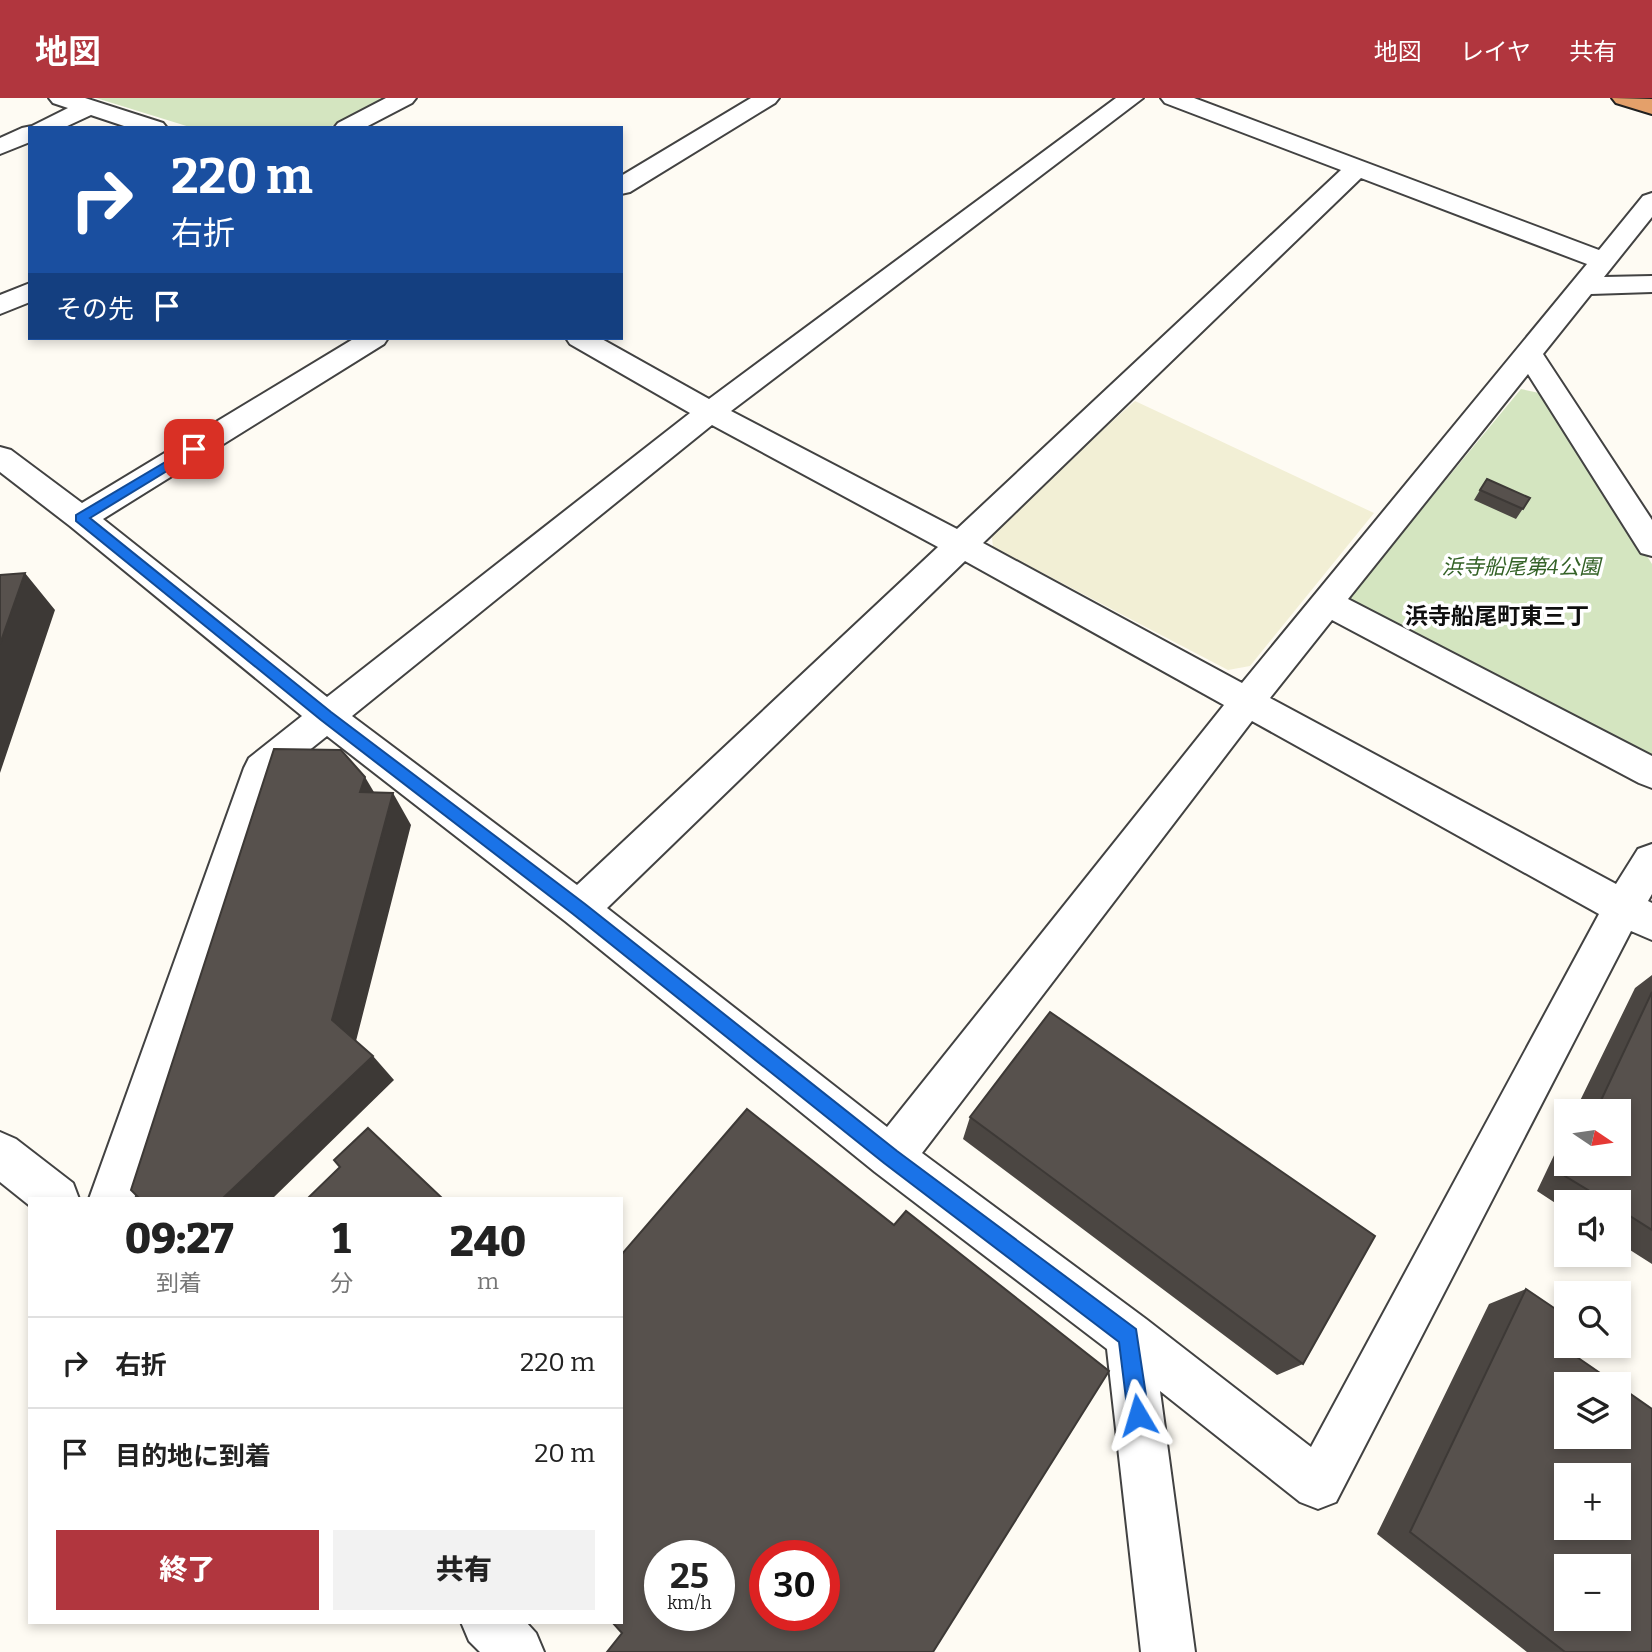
<!DOCTYPE html>
<html lang="ja">
<meta charset="utf-8">
<style>
body{margin:0;font-family:Bitter,"Noto Sans JP",serif;background:#f2f2f2;color:#222;height:100vh;display:flex;flex-direction:column;font-size:26px;white-space:nowrap}
*{box-sizing:border-box;margin:0}
p{font-size:23px;color:#767676}
.icon{flex:none;width:38px;height:38px;fill:none;stroke:currentColor;stroke-width:2;stroke-linecap:round;stroke-linejoin:round}
.map{position:relative;flex:1;overflow:hidden}
.drawer{position:absolute;left:28px;top:1099px;width:595px;height:427px;display:flex;flex-direction:column;background:#fff;border-radius:0px;box-shadow:0 4px 10px #0003}
.drawer>*{flex:none}
.banner{position:absolute;left:28px;top:28px;width:595px;height:214px;border-radius:0px;box-shadow:0 4px 10px #0003;background:#1a4fa0;color:#fff;overflow:hidden}
.needle{width:46px;rotate:103deg}
.fabs{position:absolute;left:1554px;top:1001px;display:grid;gap:14px}
.fabs a{display:grid;place-items:center;width:77px;height:77px;border-radius:0px;background:#fff;box-shadow:0 4px 10px #0003;font-size:35px}
.speed{position:absolute;left:644px;top:1442px;display:flex;gap:14px;font-size:35px;font-weight:700;text-align:center}
.speed>*{display:grid;place-content:center;width:91px;height:91px;border-radius:50%;background:#fff;box-shadow:0 4px 10px #0003;line-height:1}
.speed small{font-size:18px;font-weight:400}
.speed .limit{border:10px solid #d22;background:#fff;color:#111}
.pin{position:absolute;display:grid;place-items:center;width:60px;height:60px;color:#fff;margin:-30px;border-radius:14px;box-shadow:0 4px 10px #0006}
.me{position:absolute;width:77px;margin:-38px;rotate:353deg;stroke-linejoin:round;filter:drop-shadow(0 0 5px #0008)}
.turn{display:flex;align-items:center;gap:24px;height:147px;padding:0 28px;font-size:32px}
.turn .icon{width:91px;height:91px;stroke-width:2.5}
.turn b{display:block;font-size:49px;line-height:60px}
.then{display:flex;align-items:center;height:66px;padding:0 28px;background:#0003;gap:14px;font-size:26px}
.eta{display:flex;justify-content:space-evenly;align-items:center;height:119px;text-align:center}
.eta b{font-size:42px;font-weight:800;line-height:49px}
.button{display:flex;gap:14px;margin-top:auto;padding:14px 28px}
.button a{flex:1;height:80px;border-radius:0px;background:#b1363e;color:#fff;font-size:28px;font-weight:800;line-height:80px;text-align:center}
.button a+a{background:#f2f2f2;color:#222}
ul{padding:0;list-style:none}
li{display:flex;align-items:center;gap:21px;height:91px;padding:0 28px;border-top:2px solid #e0e0e0}
li div{flex:1}
li b{display:block;font-size:26px}
li em{font-style:normal}
header{display:flex;align-items:center;gap:42px;box-sizing:border-box;height:98px;padding:0 35px;background:#b1363e;color:#fff}
header strong{font-size:33px}
nav{display:flex;gap:38px;margin-inline-start:auto;font-size:24px}
.map>svg:first-child{display:block}
.farmland{fill:#f2efd5}
.green{fill:#d4e5c0}
.lines{fill:none;stroke-linecap:round;stroke-linejoin:round}
.minor-casing{stroke:#424242;stroke-width:4}
.highway-casing{stroke:#202020;stroke-width:4}
.minor{fill:#fff;fill-rule:evenodd}
.highway{fill:#e4a06a;fill-rule:evenodd}
.wall{fill:#4b4642}
.shaded-wall{fill:#3d3936}
.building{fill:#57514d;stroke:#3d3936;stroke-width:2;fill-rule:evenodd}
.route{fill:#1a73e8;stroke:#114b97;stroke-width:2}
.labels{text-anchor:middle;dominant-baseline:central;stroke-width:7;stroke-linejoin:round;paint-order:stroke}
.park-label{font-size:21px;font-style:italic;fill:#336126;stroke:#fff}
.neighbourhood-label{font-size:23px;font-weight:bold;fill:#0f0f0f;stroke:#fff}
</style>
<header>
<strong>地図</strong>
<nav><a>地図</a><a>レイヤ</a><a>共有</a></nav>
</header>
<div class="map">
<svg width="1652" height="1554" viewBox="0 0 1652 1554">
<rect width="100%" height="100%" fill="#fefbf3"/>
<path class="farmland" d="M1135 303 1374 415 1250 568 1228 572 993 449 991 431Z"/>
<path class="green" d="M96 0H386L328 30H193Z
M1521 291 1544 296 1652 466V664L1356 511 1350 498Z"/>
<g class="lines">
<g class="minor-casing">
<path id="minor" d="M49 0H85L163 25 167 30H130L91 17 63 30H30V44L0 56V40L22 30 32 28 68 10 53 5Z
M386 0H416L412 5 364 30H334L338 25Z
M751 0H779L775 5 630 94 621 96V78Z
M1116 0H1143L731 313 957 431 1341 72 1165 5 1161 0H1194L1599 152 1643 98 1652 95V119L1604 179 1652 178V194L1591 196 1543 256 1652 422V458L1641 455 1528 276 1348 501 1652 658V690L1639 685 1332 522 1270 600 1616 786 1638 751 1652 746V796L1648 803 1652 805V842L1631 833 1336 1404 1318 1411 1300 1404 1160 1293 1195 1554H1141L1107 1251 875 1074 565 823 327 638 277 678 134 1101H89L244 670 249 660 302 618 70 428 0 374V349L11 352 82 405 355 240H388L384 246 103 421 327 599 690 315 570 246 566 240H600L709 301ZM1361 80 1587 166 1242 585 983 445ZM712 327 938 449 577 787 352 618ZM965 463 1224 607 887 1029 607 810ZM1252 623 1599 816 1311 1349 1146 1221 922 1055Z
M30 185V204L0 216V197Z
M0 1034 16 1041 73 1085 79 1101H30V1108L0 1084Z
M461 1524H526L536 1535 544 1554H480L469 1543Z"/>
</g>
<g class="highway-casing">
<path id="highway" d="M1612 0 1652 1V16L1616 5Z"/>
</g>
<use href="#minor" class="minor"/>
<use href="#highway" class="highway"/>
</g>
<path class="wall" d="M1480 392 1530 400 1516 421 1474 402Z
M1652 877V1166L1619 1145V1104H1566V1112L1537 1093 1566 1032V1066H1619V1013H1575L1635 890Z
M970 1019 1303 1266 1277 1277 963 1041Z
M1526 1191 1555 1244 1652 1554H1527L1377 1436 1489 1206Z"/>
<path class="shaded-wall" d="M25 475 55 512 0 675V546Z
M365 679 384 711 360 694Z
M393 695 411 727 355 947 332 922Z
M373 958 394 982 272 1101H222Z"/>
<path class="building" d="M1487 381 1530 400 1523 411 1480 392Z
M25 475 0 546V477Z
M274 651 341 652 365 679 360 694 393 695 332 922 373 958 222 1101H140L131 1092Z
M1652 894V1132L1619 1111V1104H1608L1565 1078 1571 1066H1619V1013H1596Z
M1050 914 1375 1138 1303 1266 970 1019Z
M747 1011 894 1127 906 1113 1109 1273 933 1554H607L622 1535 612 1524H621V1157ZM660 1458H719V1517H660ZM765 1458H824V1517H765Z
M368 1030 443 1101H307L340 1069 334 1062Z
M1526 1191 1566 1218 1555 1244 1616 1286H1566V1339H1619V1288L1652 1311V1554H1565L1410 1434ZM1566 1377H1619V1430H1566ZM1566 1468H1619V1521H1566Z"/>
<path class="route" d="M194 347 198 348V354L90 420 331 614 585 806 897 1053 1136 1231 1149 1317 1146 1324 1138 1327 1131 1324 1128 1317 1119 1244 884 1065 573 816 321 622 76 423V417Z"/>
<g class="labels">
<g class="park-label">
<text x="1521" y="469">浜寺船尾第4公園</text>
</g>
<g class="neighbourhood-label">
<text x="1497" y="518">浜寺船尾町東三丁</text>
</g>
</g>
</svg>
<div class="fabs">
<a><svg class="needle" viewBox="-14 -14 28 28"><path d="M0-13l5 13h-10z" fill="#e53935"/><path d="M0 13l5-13h-10z" fill="#767676"/></svg></a>
<a><svg class="icon" aria-label="sound" viewBox="0 0 24 24"><path d="M4 9h4l5-4v14l-5-4H4zM17 9q2 3 0 6"/></svg></a>
<a><svg class="icon" aria-label="search" viewBox="0 0 24 24"><circle cx="10" cy="10" r="6"/><path d="M15 15l6 6"/></svg></a>
<a><svg class="icon" aria-label="layers" viewBox="0 0 24 24"><path d="M12 4l9 5-9 5-9-5zM3 14l9 5 9-5"/></svg></a>
<a>+</a>
<a>−</a>
</div>
<div class="speed"><div>25<small>km/h</small></div><div class="limit">30</div></div>
<div class="pin" style="left:194px;top:351px;background:#d93025"><svg class="icon" aria-label="arrive" viewBox="0 0 24 24"><path d="M6 21V4h12l-3 4 3 4H6"/></svg></div>
<svg class="me" style="left:1138px;top:1317px" viewBox="-20 -20 40 40"><path d="M0-17L14 15 0 8-14 15z" fill="#1a73e8" stroke="#fff" stroke-width="4"/></svg>
<div class="banner">
<div class="turn"><svg class="icon" aria-label="right" viewBox="0 0 24 24"><path d="M7 20v-9h11M14 6l5 5-5 5"/></svg><div><b>220 m</b>右折</div></div>
<div class="then">その先<svg class="icon" aria-label="arrive" viewBox="0 0 24 24"><path d="M6 21V4h12l-3 4 3 4H6"/></svg></div>
</div>
<section class="drawer">
<div class="eta">
<div><b>09:27</b><p>到着</p></div>
<div><b>1</b><p>分</p></div>
<div><b>240</b><p>m</p></div>
</div>
<ul>
<li><svg class="icon" aria-label="right" viewBox="0 0 24 24"><path d="M7 20v-9h11M14 6l5 5-5 5"/></svg><div><b>右折</b></div><em>220 m</em></li>
<li><svg class="icon" aria-label="arrive" viewBox="0 0 24 24"><path d="M6 21V4h12l-3 4 3 4H6"/></svg><div><b>目的地に到着</b></div><em>20 m</em></li>
</ul>
<div class="button"><a>終了</a><a>共有</a></div>
</section>
</div>
